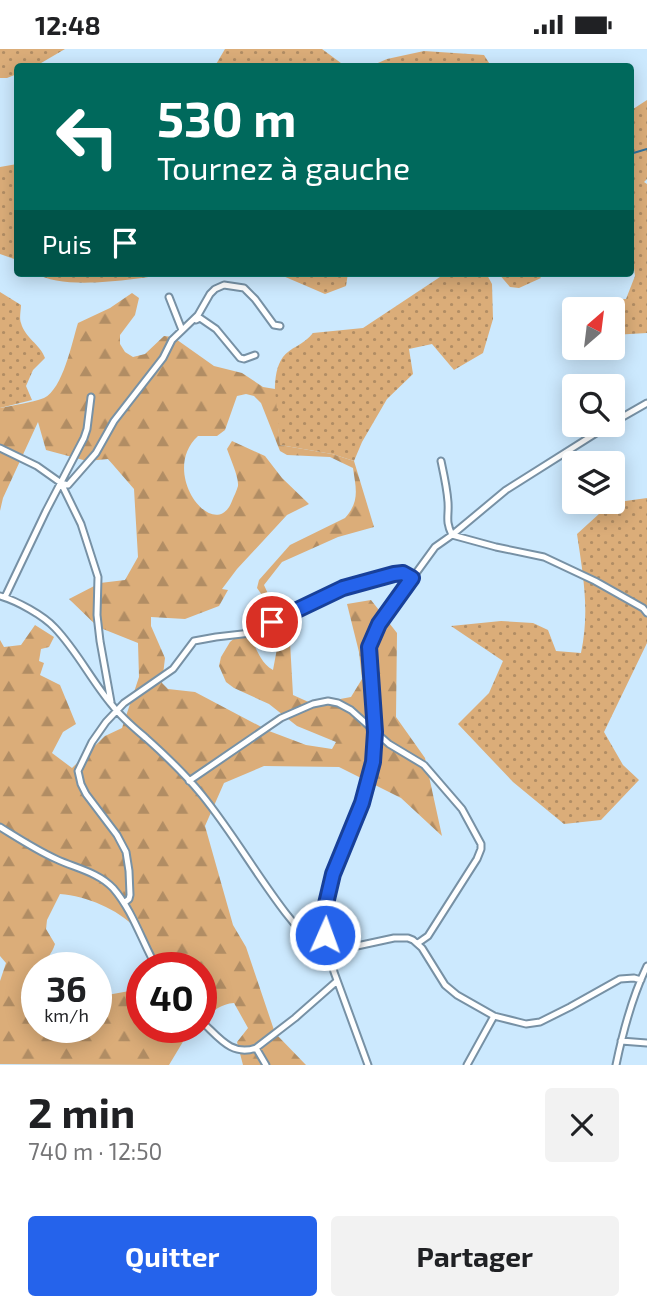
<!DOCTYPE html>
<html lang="fr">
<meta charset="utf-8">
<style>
body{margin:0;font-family:"Exo 2",sans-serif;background:#f2f2f2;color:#202124;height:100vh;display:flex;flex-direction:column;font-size:26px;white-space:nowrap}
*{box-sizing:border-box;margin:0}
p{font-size:23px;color:#757577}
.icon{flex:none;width:38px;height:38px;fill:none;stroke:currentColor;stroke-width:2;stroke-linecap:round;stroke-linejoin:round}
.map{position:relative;height:1016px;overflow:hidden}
.side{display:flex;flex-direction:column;background:#fff;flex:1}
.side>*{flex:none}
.top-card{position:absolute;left:14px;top:14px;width:620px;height:214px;border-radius:7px;box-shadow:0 4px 18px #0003;background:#00695c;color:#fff;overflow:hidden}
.needle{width:46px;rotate:28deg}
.controls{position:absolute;left:562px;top:248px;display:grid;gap:14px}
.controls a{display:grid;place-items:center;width:63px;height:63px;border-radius:7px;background:#fff;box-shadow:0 4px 18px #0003;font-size:35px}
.speed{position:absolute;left:21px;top:903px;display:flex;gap:14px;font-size:35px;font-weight:700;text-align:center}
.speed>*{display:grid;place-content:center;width:91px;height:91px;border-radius:50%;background:#fff;box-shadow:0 4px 18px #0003;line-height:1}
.speed small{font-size:18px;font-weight:400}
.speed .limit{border:10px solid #d22;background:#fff;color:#111}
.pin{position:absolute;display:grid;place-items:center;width:60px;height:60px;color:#fff;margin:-30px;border:4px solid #fff;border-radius:50%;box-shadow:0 2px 7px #0007}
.me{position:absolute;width:77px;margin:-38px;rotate:2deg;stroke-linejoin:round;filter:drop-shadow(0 0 5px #0008)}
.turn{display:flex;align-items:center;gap:24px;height:147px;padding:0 28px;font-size:32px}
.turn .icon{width:91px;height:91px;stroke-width:2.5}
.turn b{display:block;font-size:49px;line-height:60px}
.then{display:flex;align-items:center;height:66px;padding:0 28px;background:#0003;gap:14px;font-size:26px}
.round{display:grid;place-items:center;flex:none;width:74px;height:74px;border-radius:7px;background:#f2f2f2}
.overview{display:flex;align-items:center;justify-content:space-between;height:119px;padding:0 28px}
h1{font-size:42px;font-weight:700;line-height:52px}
.cta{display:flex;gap:14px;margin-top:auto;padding:14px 28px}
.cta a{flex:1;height:80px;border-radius:7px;background:#2563eb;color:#fff;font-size:28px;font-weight:700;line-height:80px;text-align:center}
.cta a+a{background:#f2f2f2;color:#202124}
.status{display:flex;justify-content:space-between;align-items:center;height:49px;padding:0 35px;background:#fff;direction:ltr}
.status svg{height:19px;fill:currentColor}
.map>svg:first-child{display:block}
.grass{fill:url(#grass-dots)}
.forest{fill:url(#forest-firs);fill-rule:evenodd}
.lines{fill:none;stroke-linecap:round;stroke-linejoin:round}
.stream{stroke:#30729d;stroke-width:2}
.minor-casing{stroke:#7791a5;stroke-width:9}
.minor{stroke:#fff;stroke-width:5}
.route-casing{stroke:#184099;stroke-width:18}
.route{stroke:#2563eb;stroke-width:12}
</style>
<div class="status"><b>12:48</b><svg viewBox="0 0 49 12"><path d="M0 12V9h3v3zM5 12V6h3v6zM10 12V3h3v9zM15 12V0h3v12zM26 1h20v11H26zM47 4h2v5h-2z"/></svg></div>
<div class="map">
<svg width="647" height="1016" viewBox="0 0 647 1016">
<defs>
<pattern id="grass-dots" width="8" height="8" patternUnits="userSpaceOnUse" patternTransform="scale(1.75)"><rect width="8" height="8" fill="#dbad79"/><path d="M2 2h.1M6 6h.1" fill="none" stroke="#b18d64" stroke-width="1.8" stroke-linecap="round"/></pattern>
<pattern id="forest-firs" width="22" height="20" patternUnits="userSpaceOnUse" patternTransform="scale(1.75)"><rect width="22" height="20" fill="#dbad79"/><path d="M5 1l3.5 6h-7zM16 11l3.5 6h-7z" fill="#b18d64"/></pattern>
</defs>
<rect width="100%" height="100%" fill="#cce9fe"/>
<path class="grass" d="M0 0H65L36 17 18 18 17 25 7 29H0Z
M225 0H322L345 17H215Z
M424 2 484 6 491 17H371L387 10Z
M647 51V130L644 133 647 135V284L613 286 612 261H597L593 253 598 251 626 250 635 227 630 188V62Z
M17 115H18L17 211 0 205V118Z
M35 224H176C140 229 65 243 35 224Z
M276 224H348L346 237 325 245Z
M446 224H486L492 235 493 270 483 304 454 321 432 295 409 300 413 325 387 350 362 393 354 412 332 405 280 396C278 372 268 328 283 308 289 299 304 296 313 284L363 279Z
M498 224H537L541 229 519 239 510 238Z
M0 243 21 256C21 261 19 269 21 274 25 289 40 295 45 309L33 321 26 337 32 351 0 359Z
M647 449V594L604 683 623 716 639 731 601 771 564 775 513 733 458 675 489 644 503 612 451 577 501 572 533 574 548 581 556 602 581 604C590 562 583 526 577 485L611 454Z"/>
<path class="forest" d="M132 244 139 249 135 266 120 286V295L125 303 133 308 145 305 164 287 173 288 214 317 242 324 263 338 275 340 280 396 332 405 354 412 374 478 338 488 282 513 264 536 290 593 293 646 313 655 351 648 362 630 359 603 347 555 371 551 397 584 396 668 425 709 442 787 401 749 339 718 264 717 224 734 205 777 233 876 246 898 275 984 306 1016H243L237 993 248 979 234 954C219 955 211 964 201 973V919H153L154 914C149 903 144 887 136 879 117 860 87 847 60 845L47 871 46 880 55 895C52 905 46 910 41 919H37V978H96V948L135 941 142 936V978H196L184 991 169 1016 0 1015V932L6 914 0 907V591L4 598 21 596 35 576 54 588 49 598 41 600 39 612 44 614 40 626 60 636 76 675 63 683 52 704 72 719 105 687 122 679 139 628 138 594 98 578 69 550 100 534 125 531 138 508 134 440 108 410 87 412 46 401 38 373 3 449 0 462V359C14 356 31 354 44 349 63 340 72 293 78 274L110 259ZM246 345 254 347 261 354 280 402 287 406 330 408 353 419C356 440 360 452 345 469L290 496 259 531 257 539 267 553 279 589 273 621C257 612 258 596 246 586L237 587 230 593 221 608 219 617 226 633 234 639 269 655 297 677 336 693 332 700 306 696 269 682 195 643 168 640 162 634 165 609 151 577V568L185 570 219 557 228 541 222 540 237 520 287 466 309 455 282 429 265 407 232 392 227 400C230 409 239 428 238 437 237 441 234 447 232 452 215 496 158 424 198 387H217L225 381 237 347Z"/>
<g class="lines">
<path class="stream" d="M630 105 647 100"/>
<g class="minor-casing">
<path id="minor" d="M169 248 182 281
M196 271 200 269 216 280 240 309 244 310 255 306
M612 374 647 354
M0 399 37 417 61 434 81 475 98 528 97 566 100 592 111 653
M441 412C444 426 447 439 448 453 449 468 445 471 452 486L496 498 544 508 595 532 643 559 647 564
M61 434 68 436 96 404 114 372 163 309 172 291 198 266 210 245 215 240 224 236 244 239 255 250 274 276 280 277
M0 547C17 552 43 566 55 579 77 602 91 631 112 656 122 669 133 678 146 689 165 706 185 725 202 746 246 800 277 866 331 913
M5 548 46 462 84 389 87 380 91 348
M189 732 281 669 313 655 328 652 338 654 351 661 389 695 424 716 462 760 481 795V800L477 810 428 887 418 894
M0 778C18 789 36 801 56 810 75 819 98 823 113 839 133 862 142 893 157 919
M124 854 129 850 130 846 129 822 126 803 117 786 86 745 81 735 78 722 92 693 106 673 124 654 173 620 194 592 216 588 251 584 343 539 394 525 403 524 412 529
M343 902 357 897 394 889H408L413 891 422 899 445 936 457 946 494 967 526 975 540 973 570 958 620 930 634 929 641 931
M201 972C218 987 231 1008 256 999L295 969 337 932
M621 992 647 994
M256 999 266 1016
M368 1016 334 923 324 878 325 859 333 825 362 754 373 713 375 683 369 598 379 575 435 498 452 486 506 441 609 376
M467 1016 494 967
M616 1016C623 982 632 948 647 917"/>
</g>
<use href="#minor" class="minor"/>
</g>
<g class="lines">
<g class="route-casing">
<path id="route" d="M272 573 343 539 394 525 403 524 412 529 379 575 369 598 375 683 373 713 362 754 333 825 325 859V886"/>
</g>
<use href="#route" class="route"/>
</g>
</svg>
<div class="controls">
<a><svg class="needle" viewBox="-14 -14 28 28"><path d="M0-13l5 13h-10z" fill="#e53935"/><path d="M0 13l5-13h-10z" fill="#757577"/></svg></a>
<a><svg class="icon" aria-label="search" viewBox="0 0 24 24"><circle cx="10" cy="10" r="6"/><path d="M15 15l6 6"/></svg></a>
<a><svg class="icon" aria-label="layers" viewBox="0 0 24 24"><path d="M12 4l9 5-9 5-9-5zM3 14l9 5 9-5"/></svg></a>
</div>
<div class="speed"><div>36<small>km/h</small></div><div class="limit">40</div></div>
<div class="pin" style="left:272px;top:573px;background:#d93025"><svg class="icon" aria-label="arrive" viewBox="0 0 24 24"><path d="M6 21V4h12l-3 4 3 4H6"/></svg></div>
<svg class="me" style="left:325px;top:886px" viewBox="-20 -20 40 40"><circle r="17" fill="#2563eb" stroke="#fff" stroke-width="3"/><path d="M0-11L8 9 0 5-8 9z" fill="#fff"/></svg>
<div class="top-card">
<div class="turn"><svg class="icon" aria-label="left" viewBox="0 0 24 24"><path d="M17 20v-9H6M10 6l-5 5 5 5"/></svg><div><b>530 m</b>Tournez à gauche</div></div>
<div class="then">Puis<svg class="icon" aria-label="arrive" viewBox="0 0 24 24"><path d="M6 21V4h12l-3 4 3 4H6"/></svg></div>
</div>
</div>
<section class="side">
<div class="overview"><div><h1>2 min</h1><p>740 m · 12:50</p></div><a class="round"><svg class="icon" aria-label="close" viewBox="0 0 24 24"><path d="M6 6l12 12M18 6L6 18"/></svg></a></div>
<div class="cta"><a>Quitter</a><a>Partager</a></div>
</section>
